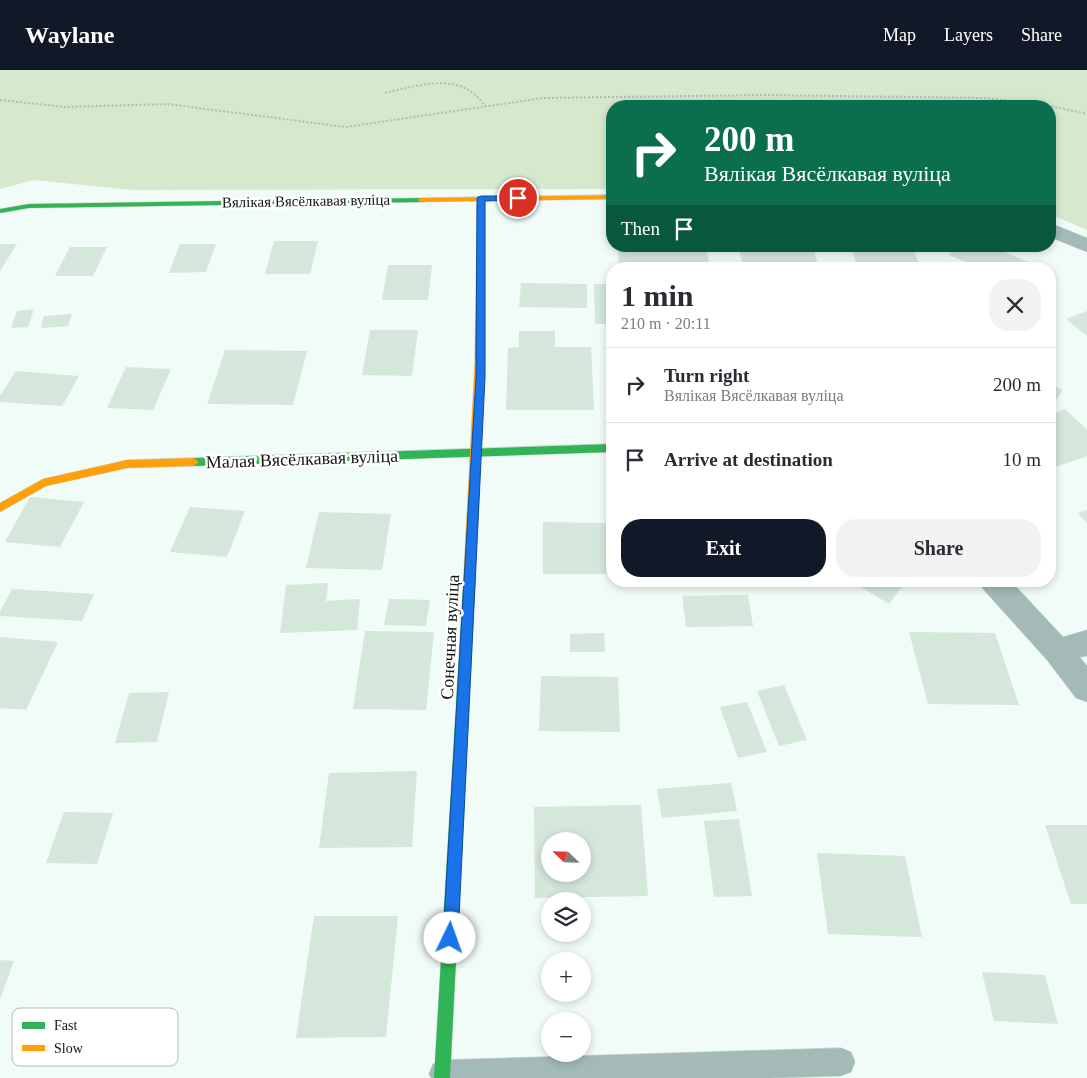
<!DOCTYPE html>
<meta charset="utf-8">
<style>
body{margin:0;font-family:Georgia,serif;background:#f2f2f3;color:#2b2b33;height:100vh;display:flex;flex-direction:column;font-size:19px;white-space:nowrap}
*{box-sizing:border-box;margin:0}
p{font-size:16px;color:#7c7c81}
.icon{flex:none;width:28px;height:28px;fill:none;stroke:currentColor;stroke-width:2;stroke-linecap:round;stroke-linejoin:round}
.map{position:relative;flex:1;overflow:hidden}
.side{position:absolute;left:606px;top:192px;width:450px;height:325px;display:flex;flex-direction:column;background:#fff;border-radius:20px;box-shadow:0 2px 8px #0003}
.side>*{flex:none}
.guide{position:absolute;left:606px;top:30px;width:450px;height:152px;border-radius:20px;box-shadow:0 2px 8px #0003;background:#0b6e4f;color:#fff;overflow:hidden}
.needle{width:32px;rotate:293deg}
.buttons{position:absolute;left:541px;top:762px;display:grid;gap:10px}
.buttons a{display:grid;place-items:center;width:50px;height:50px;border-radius:50%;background:#fff;box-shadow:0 2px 8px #0003;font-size:25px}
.pin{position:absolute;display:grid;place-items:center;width:42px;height:42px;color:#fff;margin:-21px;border:2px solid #fff;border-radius:50%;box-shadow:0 1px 5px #0007}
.me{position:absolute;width:55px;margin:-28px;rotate:3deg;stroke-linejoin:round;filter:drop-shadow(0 0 4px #0008)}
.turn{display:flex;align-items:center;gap:18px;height:105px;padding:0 15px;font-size:22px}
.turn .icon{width:65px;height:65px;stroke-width:2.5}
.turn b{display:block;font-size:35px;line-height:42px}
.then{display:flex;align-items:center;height:48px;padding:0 15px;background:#0003;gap:10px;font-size:19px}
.round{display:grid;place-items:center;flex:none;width:52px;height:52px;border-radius:20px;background:#f2f2f3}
.headline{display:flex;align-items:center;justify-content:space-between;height:85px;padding:0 15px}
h1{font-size:30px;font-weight:600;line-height:38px}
.action{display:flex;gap:10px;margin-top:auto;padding:10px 15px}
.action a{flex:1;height:58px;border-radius:20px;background:#111827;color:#fff;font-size:20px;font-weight:600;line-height:58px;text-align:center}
.action a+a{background:#f2f2f3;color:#2b2b33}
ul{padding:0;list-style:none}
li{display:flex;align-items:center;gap:15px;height:75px;padding:0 15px;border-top:1px solid #e1e1e2}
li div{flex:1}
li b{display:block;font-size:19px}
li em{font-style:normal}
header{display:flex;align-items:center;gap:30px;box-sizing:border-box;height:70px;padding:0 25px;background:#111827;color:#fff}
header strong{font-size:24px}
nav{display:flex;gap:28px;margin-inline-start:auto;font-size:18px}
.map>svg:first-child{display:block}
.green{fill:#d6e9cd}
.building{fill:#d4e7da;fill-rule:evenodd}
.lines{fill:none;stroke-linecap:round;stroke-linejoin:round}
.lane-casing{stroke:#ced6d3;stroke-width:1}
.street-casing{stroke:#ced6d3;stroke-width:1}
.fast-casing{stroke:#ced6d3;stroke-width:1}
.slow-casing{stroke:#ced6d3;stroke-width:1}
.path{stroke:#aebebb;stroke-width:2;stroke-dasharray:2 2;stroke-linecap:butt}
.lane{fill:#a4bab8;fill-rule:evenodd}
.street{fill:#a4bab8;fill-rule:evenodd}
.fast{fill:#30b455;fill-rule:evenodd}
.slow{fill:#ff9f0a;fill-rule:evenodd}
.route{fill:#1a73e8;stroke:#114b97}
.labels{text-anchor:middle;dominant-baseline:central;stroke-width:5;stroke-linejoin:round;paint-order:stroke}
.far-street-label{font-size:15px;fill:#0f1613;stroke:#fff}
.street-label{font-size:18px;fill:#0f1613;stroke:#fff}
.key{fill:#fff;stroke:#b7b9b8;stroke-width:1}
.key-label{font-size:14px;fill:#0f1613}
</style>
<header>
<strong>Waylane</strong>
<nav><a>Map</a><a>Layers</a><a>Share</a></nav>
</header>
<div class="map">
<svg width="1087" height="1008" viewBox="0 0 1087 1008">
<rect width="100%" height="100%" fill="#f1fbf7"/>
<path class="green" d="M0 0H1087V160L1050 144V36H612V119L133 120 34 110 0 119Z"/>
<path class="building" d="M274 171H318L310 204H265Z
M0 174H17L0 201Z
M180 174H216L206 202 169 203Z
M618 176H706L710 199H619Z
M739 176H813L819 199H743Z
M851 176H912L921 199H858Z
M957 176H990L1045 199H982L949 185Z
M70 177H107L93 206H55Z
M388 195H432L428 230H382Z
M521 213 587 214V238L519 237Z
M594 214H612V254H595Z
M34 239 28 257 11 258 17 241Z
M1087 241V266L1066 249Z
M72 244 68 256 41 258 44 246Z
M370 260H418L412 306 362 305Z
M519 261H555V277H591L594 340H506L508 278 519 277Z
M225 280 307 281 293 335 207 334Z
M126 297 171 299 153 340 107 338Z
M16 301 79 306 62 336 0 332V326Z
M1050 314 1063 320 1055 332 1050 330Z
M1065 339 1087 360V386L1050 399V345Z
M30 427 84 432 60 477 5 472Z
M190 437 245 441 227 487 170 482Z
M1087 440V454L1078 443Z
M319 442 391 444 382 500 306 498Z
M543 452 609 453 611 504H543Z
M851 511H906L889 534Z
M328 513 326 531 360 529 357 560 280 563 286 515Z
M12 519 94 524 82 551 0 546V542Z
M748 525 753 556 686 557 682 526Z
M389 529 430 530 426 556 384 555Z
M365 561 434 562 426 640 353 639Z
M909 562 995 563 1019 635 928 634Z
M604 563 605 582H570V564Z
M0 567 58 572 26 640 0 638Z
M541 606 618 607 620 662 539 661Z
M784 615 807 670 779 676 757 621Z
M169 622 157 672 115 673 129 623Z
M747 632 767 682 738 688 720 637Z
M417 701 412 777 319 778 329 703Z
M731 713 737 741 662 748 657 719Z
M641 735 648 826 535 828 534 737ZM550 771H582V804H550Z
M64 742 113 743 97 794 46 793Z
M739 749 752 826 714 827 704 751Z
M1045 755H1087V834H1071Z
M817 783 905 786 922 867 828 864Z
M314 846H398L386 967 296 968Z
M0 890 14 891 0 929Z
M982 902 1045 905 1058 954 994 951Z"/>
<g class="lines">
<g class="lane-casing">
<path id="lane" d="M841 978 851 982 855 992 851 1002 841 1006 770 1008H431L429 1004 433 994 443 990Z"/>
</g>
<g class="street-casing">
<path id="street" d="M1050 153 1087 168V182L1050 167Z
M979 511H1011L1063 567 1087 560V586L1080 587 1087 596V632L1076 628 1047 590 983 519Z"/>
</g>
<g class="fast-casing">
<path id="fast" d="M478 126 485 128V289L480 292 475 289Z
M421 128H424V132L29 138 0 143V139L29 134Z
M612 374V382L194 396 189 392 194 388Z
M469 513 473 515 475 518 450 1008H434L463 518 465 515Z"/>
</g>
<g class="slow-casing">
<path id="slow" d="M612 125V129L421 132 417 130 421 128Z
M480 286 485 289 475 518 473 521H465L463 518 475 289Z
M194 388 199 392 194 396 127 398 46 416 0 442V433L43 409 127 390Z"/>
</g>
<path class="path" d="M385 23C411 17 451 4 474 24 479 27 482 32 485 36
M0 30 65 37 167 34 346 57 543 28 764 25 985 28 1051 36 1087 44"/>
<use href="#lane" class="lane"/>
<use href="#street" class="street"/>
<use href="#fast" class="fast"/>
<use href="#slow" class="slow"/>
</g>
<path class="route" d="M481 126H518L523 128 518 130 485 131V307L458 868 456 873 450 875 445 873 443 868 476 307 477 128Z"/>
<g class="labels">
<g class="far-street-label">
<text transform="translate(306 131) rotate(-1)">Вялікая Вясёлкавая вуліца</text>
</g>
<g class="street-label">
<text transform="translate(302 389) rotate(-2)">Малая Вясёлкавая вуліца</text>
<text transform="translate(450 567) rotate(-87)">Сонечная вуліца</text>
</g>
</g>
<rect x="12" y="938" width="166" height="58" rx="8" class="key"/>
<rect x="22" y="952" width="23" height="7" fill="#30b455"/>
<rect x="22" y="975" width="23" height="6" fill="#ff9f0a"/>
<g class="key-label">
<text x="54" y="960">Fast</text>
<text x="54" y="983">Slow</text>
</g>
</svg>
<div class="buttons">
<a><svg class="needle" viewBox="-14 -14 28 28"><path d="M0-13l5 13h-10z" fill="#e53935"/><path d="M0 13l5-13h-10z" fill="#7c7c81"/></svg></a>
<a><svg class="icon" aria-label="layers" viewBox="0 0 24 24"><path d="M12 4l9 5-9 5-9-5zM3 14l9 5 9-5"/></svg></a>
<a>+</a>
<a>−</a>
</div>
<div class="pin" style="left:518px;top:128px;background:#d93025"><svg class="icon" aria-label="arrive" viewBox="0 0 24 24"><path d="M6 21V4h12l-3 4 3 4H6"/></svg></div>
<svg class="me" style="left:450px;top:868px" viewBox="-20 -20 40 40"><circle r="19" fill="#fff"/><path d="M0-13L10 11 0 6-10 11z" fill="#1a73e8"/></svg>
<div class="guide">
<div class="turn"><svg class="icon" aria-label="right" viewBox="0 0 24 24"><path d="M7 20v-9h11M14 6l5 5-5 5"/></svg><div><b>200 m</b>Вялікая Вясёлкавая вуліца</div></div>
<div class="then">Then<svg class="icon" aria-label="arrive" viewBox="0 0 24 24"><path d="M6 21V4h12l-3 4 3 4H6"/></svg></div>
</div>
<section class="side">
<div class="headline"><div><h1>1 min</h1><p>210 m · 20:11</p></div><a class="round"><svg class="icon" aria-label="close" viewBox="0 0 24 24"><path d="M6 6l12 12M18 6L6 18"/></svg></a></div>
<ul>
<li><svg class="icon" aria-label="right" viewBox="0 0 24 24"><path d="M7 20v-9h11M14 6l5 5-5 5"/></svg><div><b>Turn right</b><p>Вялікая Вясёлкавая вуліца</p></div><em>200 m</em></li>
<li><svg class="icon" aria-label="arrive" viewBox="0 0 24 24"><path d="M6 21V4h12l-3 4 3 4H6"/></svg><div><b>Arrive at destination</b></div><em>10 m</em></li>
</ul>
<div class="action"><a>Exit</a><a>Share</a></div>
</section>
</div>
